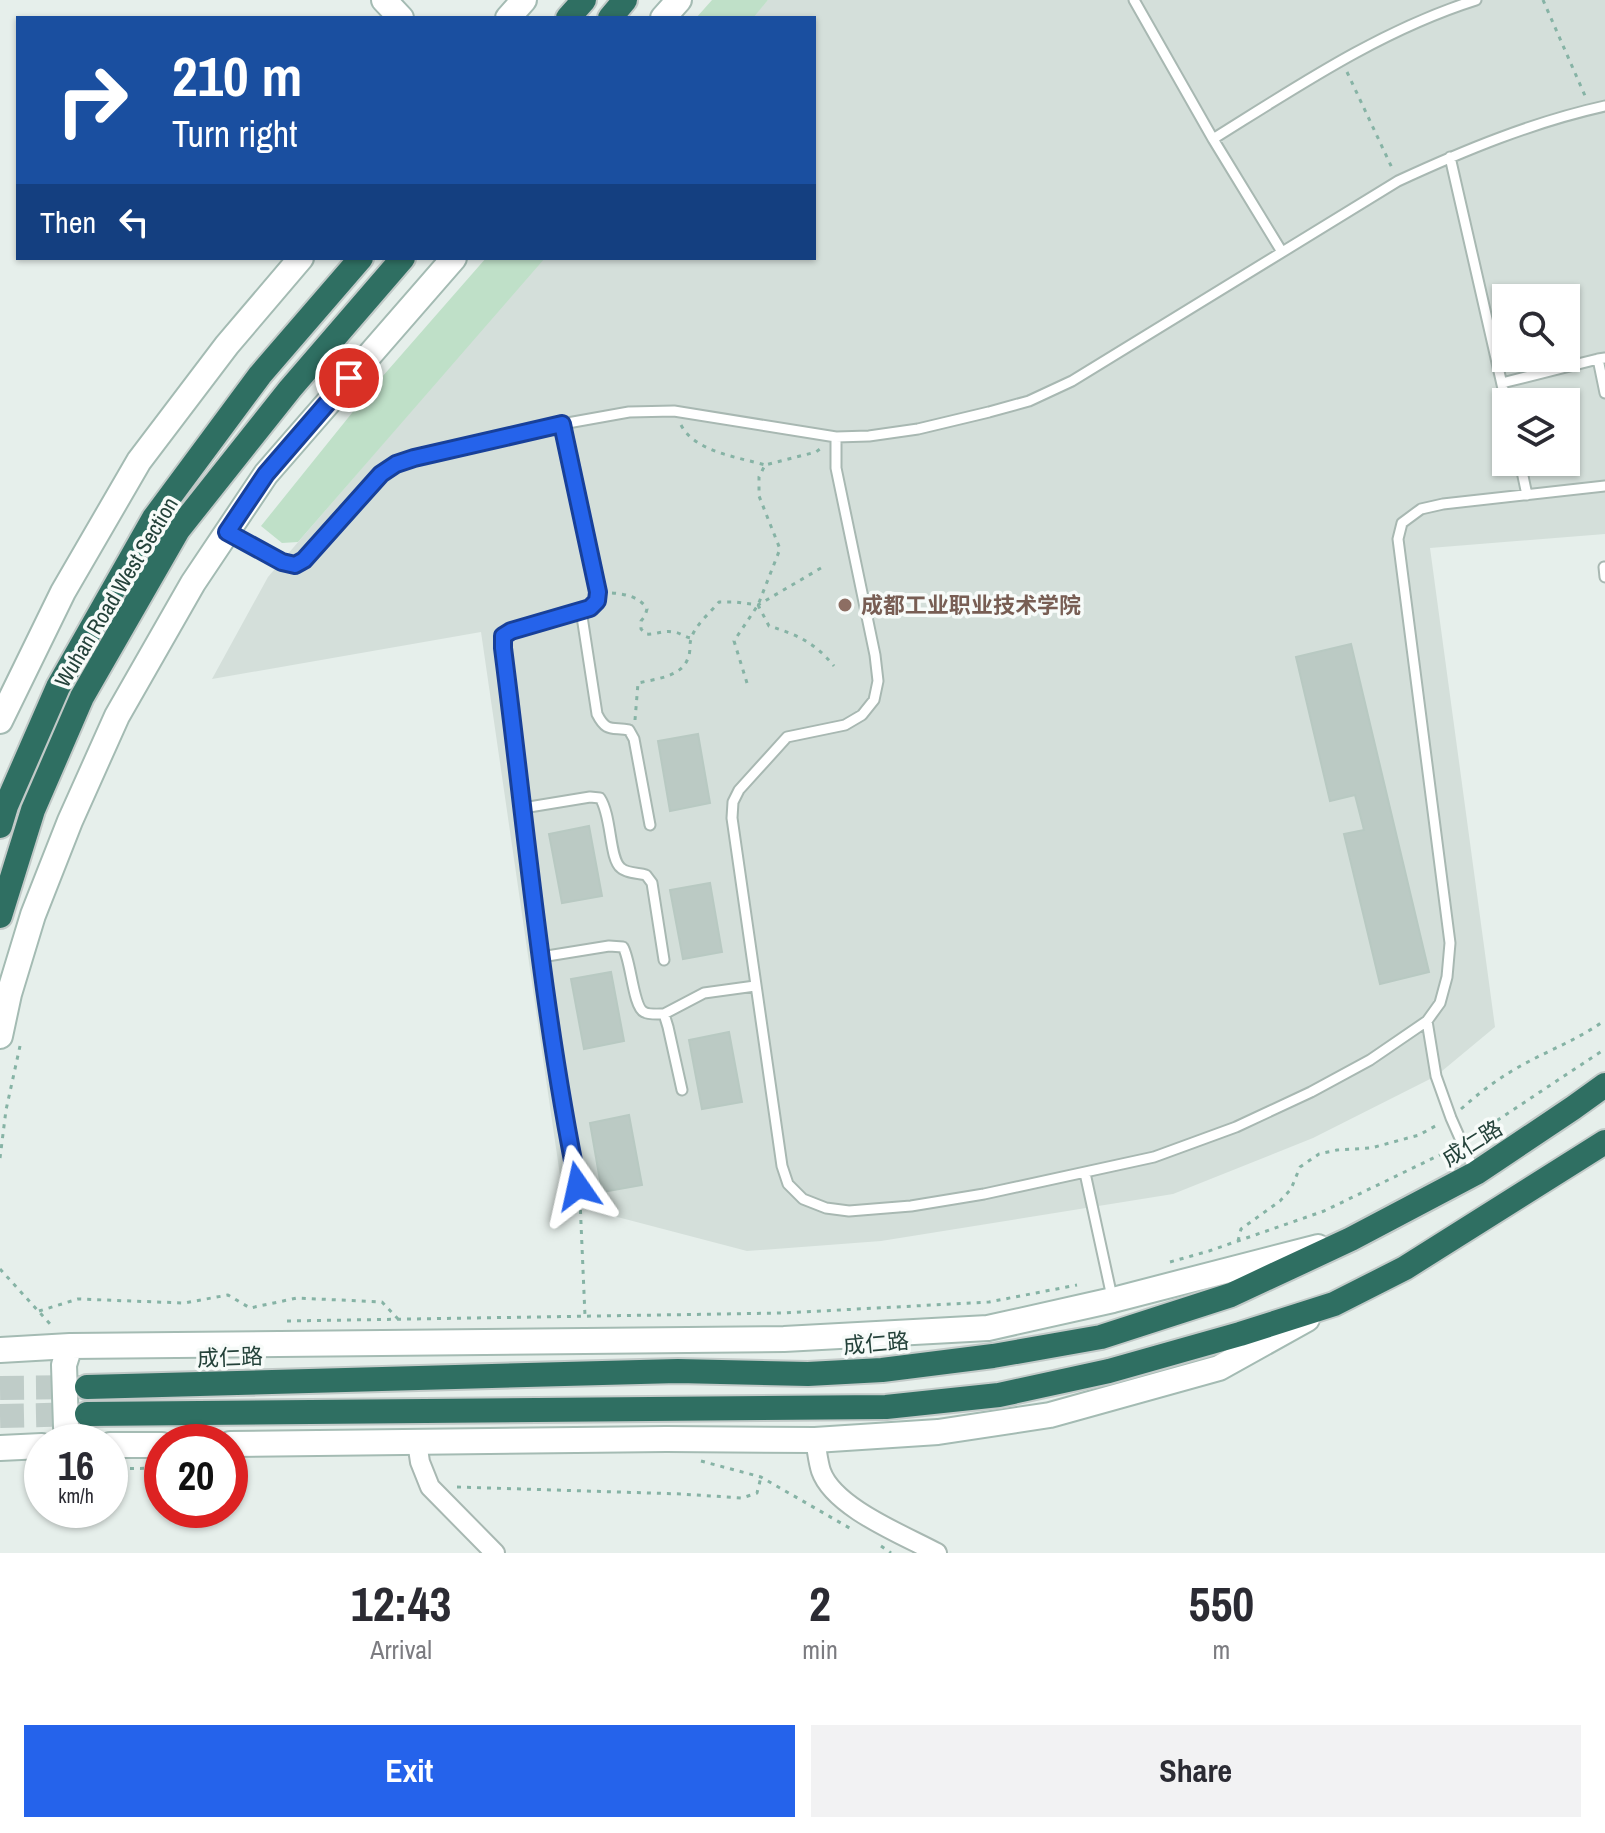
<!DOCTYPE html>
<meta charset="utf-8">
<style>
body{margin:0;font-family:"Archivo Narrow","Noto Sans SC",sans-serif;background:#f2f2f3;color:#2b2b33;height:100vh;display:flex;flex-direction:column;font-size:30px;white-space:nowrap}
*{box-sizing:border-box;margin:0}
p{font-size:26px;color:#7c7c81}
.icon{flex:none;width:44px;height:44px;fill:none;stroke:currentColor;stroke-width:2;stroke-linecap:round;stroke-linejoin:round}
.map{position:relative;height:1553px;overflow:hidden}
.drawer{display:flex;flex-direction:column;background:#fff;flex:1}
.drawer>*{flex:none}
.hud{position:absolute;left:16px;top:16px;width:800px;height:244px;border-radius:0px;box-shadow:0 2px 6px #0004;background:#1a4fa0;color:#fff;overflow:hidden}
.fabs{position:absolute;left:1492px;top:284px;display:grid;gap:16px}
.fabs a{display:grid;place-items:center;width:88px;height:88px;border-radius:0px;background:#fff;box-shadow:0 2px 6px #0004;font-size:40px}
.speed{position:absolute;left:24px;top:1424px;display:flex;gap:16px;font-size:40px;font-weight:700;text-align:center}
.speed>*{display:grid;place-content:center;width:104px;height:104px;border-radius:50%;background:#fff;box-shadow:0 2px 6px #0004;line-height:1}
.speed small{font-size:20px;font-weight:400}
.speed .limit{border:12px solid #d22;background:#fff;color:#111}
.pin{position:absolute;display:grid;place-items:center;width:68px;height:68px;color:#fff;margin:-34px;border:4px solid #fff;border-radius:50%;box-shadow:0 2px 8px #0007}
.me{position:absolute;width:88px;margin:-44px;rotate:349deg;stroke-linejoin:round;filter:drop-shadow(0 0 6px #0008)}
.turn{display:flex;align-items:center;gap:28px;height:168px;padding:0 24px;font-size:36px}
.turn .icon{width:104px;height:104px;stroke-width:2.5}
.turn b{display:block;font-size:56px;line-height:68px}
.then{display:flex;align-items:center;height:76px;padding:0 24px;background:#0003;gap:16px;font-size:30px}
.eta{display:flex;justify-content:space-evenly;align-items:center;height:136px;text-align:center}
.eta b{font-size:48px;font-weight:800;line-height:56px}
.button{display:flex;gap:16px;margin-top:auto;padding:16px 24px}
.button a{flex:1;height:92px;border-radius:0px;background:#2563eb;color:#fff;font-size:32px;font-weight:800;line-height:92px;text-align:center}
.button a+a{background:#f2f2f3;color:#2b2b33}
.map>svg:first-child{display:block}
.built{fill:#d4dfda;fill-rule:evenodd}
.green{fill:#bfe0c8}
.building{fill:#bbcac4;stroke:#b8c9c2;stroke-width:2}
.lines{fill:none;stroke-linecap:round;stroke-linejoin:round}
.highway-tunnel{stroke:#bfccc8;stroke-width:24;stroke-dasharray:24 12;stroke-linecap:butt}
.lane-casing{stroke:#a8b8b2;stroke-width:13}
.street-casing{stroke:#a8b8b2;stroke-width:22}
.secondary-casing{stroke:#a4bbb3;stroke-width:28}
.highway-casing{stroke:#c2cac8;stroke-width:28}
.path{stroke:#86b3a5;stroke-width:3;stroke-dasharray:4 6;stroke-linecap:butt}
.lane{stroke:#fff;stroke-width:9}
.street{stroke:#fff;stroke-width:18}
.secondary{stroke:#fff;stroke-width:24}
.highway{stroke:#2f6f62;stroke-width:24}
.route-casing{stroke:#184099;stroke-width:20}
.route{stroke:#2563eb;stroke-width:14}
.education-dot{fill:#8d6e63;stroke:#f7fbf9;stroke-width:3}
.labels{text-anchor:middle;dominant-baseline:central;stroke-width:7;stroke-linejoin:round;paint-order:stroke}
.street-label{font-size:22px;fill:#24423a;stroke:#f7fbf9}
.education-label{font-size:22px;font-weight:bold;fill:#785e54;stroke:#f7fbf9;text-anchor:start}
</style>
<div class="map">
<svg width="1605" height="1553" viewBox="0 0 1605 1553">
<rect width="100%" height="100%" fill="#e6efeb"/>
<path class="built" d="M768 0H1605V534L1430 548 1495 1027 1436 1076 1313 1138 1173 1194 881 1241 747 1251 564 1203 481 632 212 679 268 577 543 258H814V18H752ZM1506 298H1566V358H1506ZM1506 402H1566V462H1506Z"/>
<path class="green" d="M712 0H768L753 18H696Z
M486 258H545L298 542 282 543 261 526 368 393Z"/>
<path class="building" d="M1351 644 1429 972 1380 984 1344 834 1364 830 1355 795 1330 801 1296 657Z
M698 734 710 803 670 811 658 741Z
M589 826 602 896 562 903 549 834Z
M710 883 722 952 683 959 670 890Z
M611 972 624 1041 584 1049 571 979Z
M729 1032 742 1102 702 1109 689 1040Z
M629 1115 642 1185 602 1192 590 1123Z"/>
<g class="lines">
<path class="highway-tunnel" d="M0 1388 85 1387
M0 1416 86 1414"/>
<g class="lane-casing">
<path id="lane" d="M1134 0 1213 139 1282 252
M1213 139C1298 86 1381 30 1476 0
M1450 157 1506 402
M1605 358 1598 359 1605 393
M1502 383 1598 359
M562 424 598 592 597 601 590 608 511 631 503 636V648C526 828 543 1008 578 1186
M836 437V468L875 655 878 681 874 700 862 715 845 725 787 737 739 790 733 802 732 818 782 1166 788 1184 803 1199 826 1208 849 1211 911 1206 984 1194 1154 1157 1236 1127 1311 1092 1370 1060 1427 1021 1440 1003 1447 977 1450 943 1398 539 1402 523 1421 509 1443 504 1605 486
M1520 462 1527 495
M230 533 282 562 295 565 304 560 381 474 396 464 414 458 562 424 629 412 674 411 836 437 869 436 918 429 989 412 1029 401 1072 381 1398 181C1465 150 1533 122 1605 106
M1604 567 1605 577
M581 610 597 714C606 732 611 727 629 730L634 739 650 825
M523 808 590 797 600 798C612 816 609 859 621 868 626 873 638 873 646 875L652 883 664 960
M541 957 609 946 623 947C631 960 633 1007 644 1012 649 1015 658 1014 664 1014L668 1027 682 1090
M664 1014 704 993 755 986
M1427 1021 1436 1076 1451 1118 1474 1170
M1085 1173 1112 1297"/>
</g>
<g class="street-casing">
<path id="street" d="M815 1440C817 1450 818 1462 821 1471 834 1508 904 1535 937 1553
M417 1442 420 1462 430 1487 495 1553"/>
</g>
<g class="secondary-casing">
<path id="secondary" d="M384 0 401 18
M508 18 524 0
M663 18 679 0
M0 721 63 592 139 461 227 345 301 258
M0 1036 9 994 33 915 70 821 117 716 193 583 266 474 454 258
M0 1350 70 1346 784 1339 988 1328 1113 1300 1318 1247
M70 1442 66 1427 64 1365 70 1346
M230 1444 666 1439 815 1440 938 1432 1050 1415 1219 1368 1307 1319
M110 1445H162
M0 1448 42 1446"/>
</g>
<g class="highway-casing">
<path id="highway" d="M568 18 584 0
M610 18 625 0
M0 826 6 806 58 687 154 518 260 375 361 258
M0 916 33 810 82 697 178 530 290 389 403 258
M87 1387 678 1371 808 1374 882 1370 993 1356 1101 1337 1231 1295 1351 1239 1476 1173 1573 1108 1605 1085
M87 1414 886 1407 999 1395 1109 1371 1240 1334 1334 1304 1405 1268 1605 1142"/>
</g>
<path class="path" d="M1543 0 1586 98
M1347 72 1393 170
M681 425C695 452 738 457 765 465
M612 593C626 594 640 597 647 609L645 616 641 621V629L646 634C655 635 664 630 673 632 679 632 684 637 691 638
M758 605 769 626C798 635 814 642 834 666
M747 683 734 641 758 605 780 549 759 496V477L765 465 816 452 820 449
M635 720 638 683C655 679 682 677 688 658 691 652 689 645 691 639 695 625 710 613 719 602H735L758 605 821 568
M1461 1109C1479 1093 1496 1080 1517 1068 1546 1051 1578 1040 1605 1020
M1472 1137 1605 1049
M0 1158 6 1110 20 1046
M580 1200 585 1316
M1238 1241 1241 1229 1280 1201 1291 1189 1300 1167 1319 1154 1337 1150 1371 1148 1419 1135 1439 1124
M1170 1262 1209 1251 1324 1211 1452 1149
M0 1269 51 1325
M39 1311 78 1299 184 1303 228 1295 250 1308 297 1298 382 1302 399 1320
M287 1321 783 1313 989 1302 1077 1285
M701 1461 761 1477 853 1530
M110 1469 162 1468
M457 1487 681 1494 742 1498 757 1493 761 1477
M881 1546 891 1553"/>
<use href="#lane" class="lane"/>
<use href="#street" class="street"/>
<use href="#secondary" class="secondary"/>
<use href="#highway" class="highway"/>
</g>
<g class="lines">
<g class="route-casing">
<path id="route" d="M349 378 266 474 227 532 282 562 295 565 304 560 381 474 396 464 414 458 562 424 598 592 597 601 590 608 511 631 503 636V648C526 828 542 1009 578 1186"/>
</g>
<use href="#route" class="route"/>
</g>
<circle class="education-dot" cx="845" cy="605" r="8"/>
<g class="labels">
<g class="street-label">
<text transform="translate(116 592) rotate(-59)">Wuhan Road West Section</text>
<text transform="translate(1472 1143) rotate(-32)">成仁路</text>
<text transform="translate(876 1343) rotate(-5)">成仁路</text>
<text transform="translate(230 1357) rotate(-2)">成仁路</text>
</g>
<g class="education-label">
<text x="861" y="605">成都工业职业技术学院</text>
</g>
</g>
</svg>
<div class="fabs">
<a><svg class="icon" aria-label="search" viewBox="0 0 24 24"><circle cx="10" cy="10" r="6"/><path d="M15 15l6 6"/></svg></a>
<a><svg class="icon" aria-label="layers" viewBox="0 0 24 24"><path d="M12 4l9 5-9 5-9-5zM3 14l9 5 9-5"/></svg></a>
</div>
<div class="speed"><div>16<small>km/h</small></div><div class="limit">20</div></div>
<div class="pin" style="left:349px;top:378px;background:#d93025"><svg class="icon" aria-label="arrive" viewBox="0 0 24 24"><path d="M6 21V4h12l-3 4 3 4H6"/></svg></div>
<svg class="me" style="left:578px;top:1186px" viewBox="-20 -20 40 40"><path d="M0-17L14 15 0 8-14 15z" fill="#2563eb" stroke="#fff" stroke-width="4"/></svg>
<div class="hud">
<div class="turn"><svg class="icon" aria-label="right" viewBox="0 0 24 24"><path d="M7 20v-9h11M14 6l5 5-5 5"/></svg><div><b>210 m</b>Turn right</div></div>
<div class="then">Then<svg class="icon" aria-label="left" viewBox="0 0 24 24"><path d="M17 20v-9H6M10 6l-5 5 5 5"/></svg></div>
</div>
</div>
<section class="drawer">
<div class="eta">
<div><b>12:43</b><p>Arrival</p></div>
<div><b>2</b><p>min</p></div>
<div><b>550</b><p>m</p></div>
</div>
<div class="button"><a>Exit</a><a>Share</a></div>
</section>
